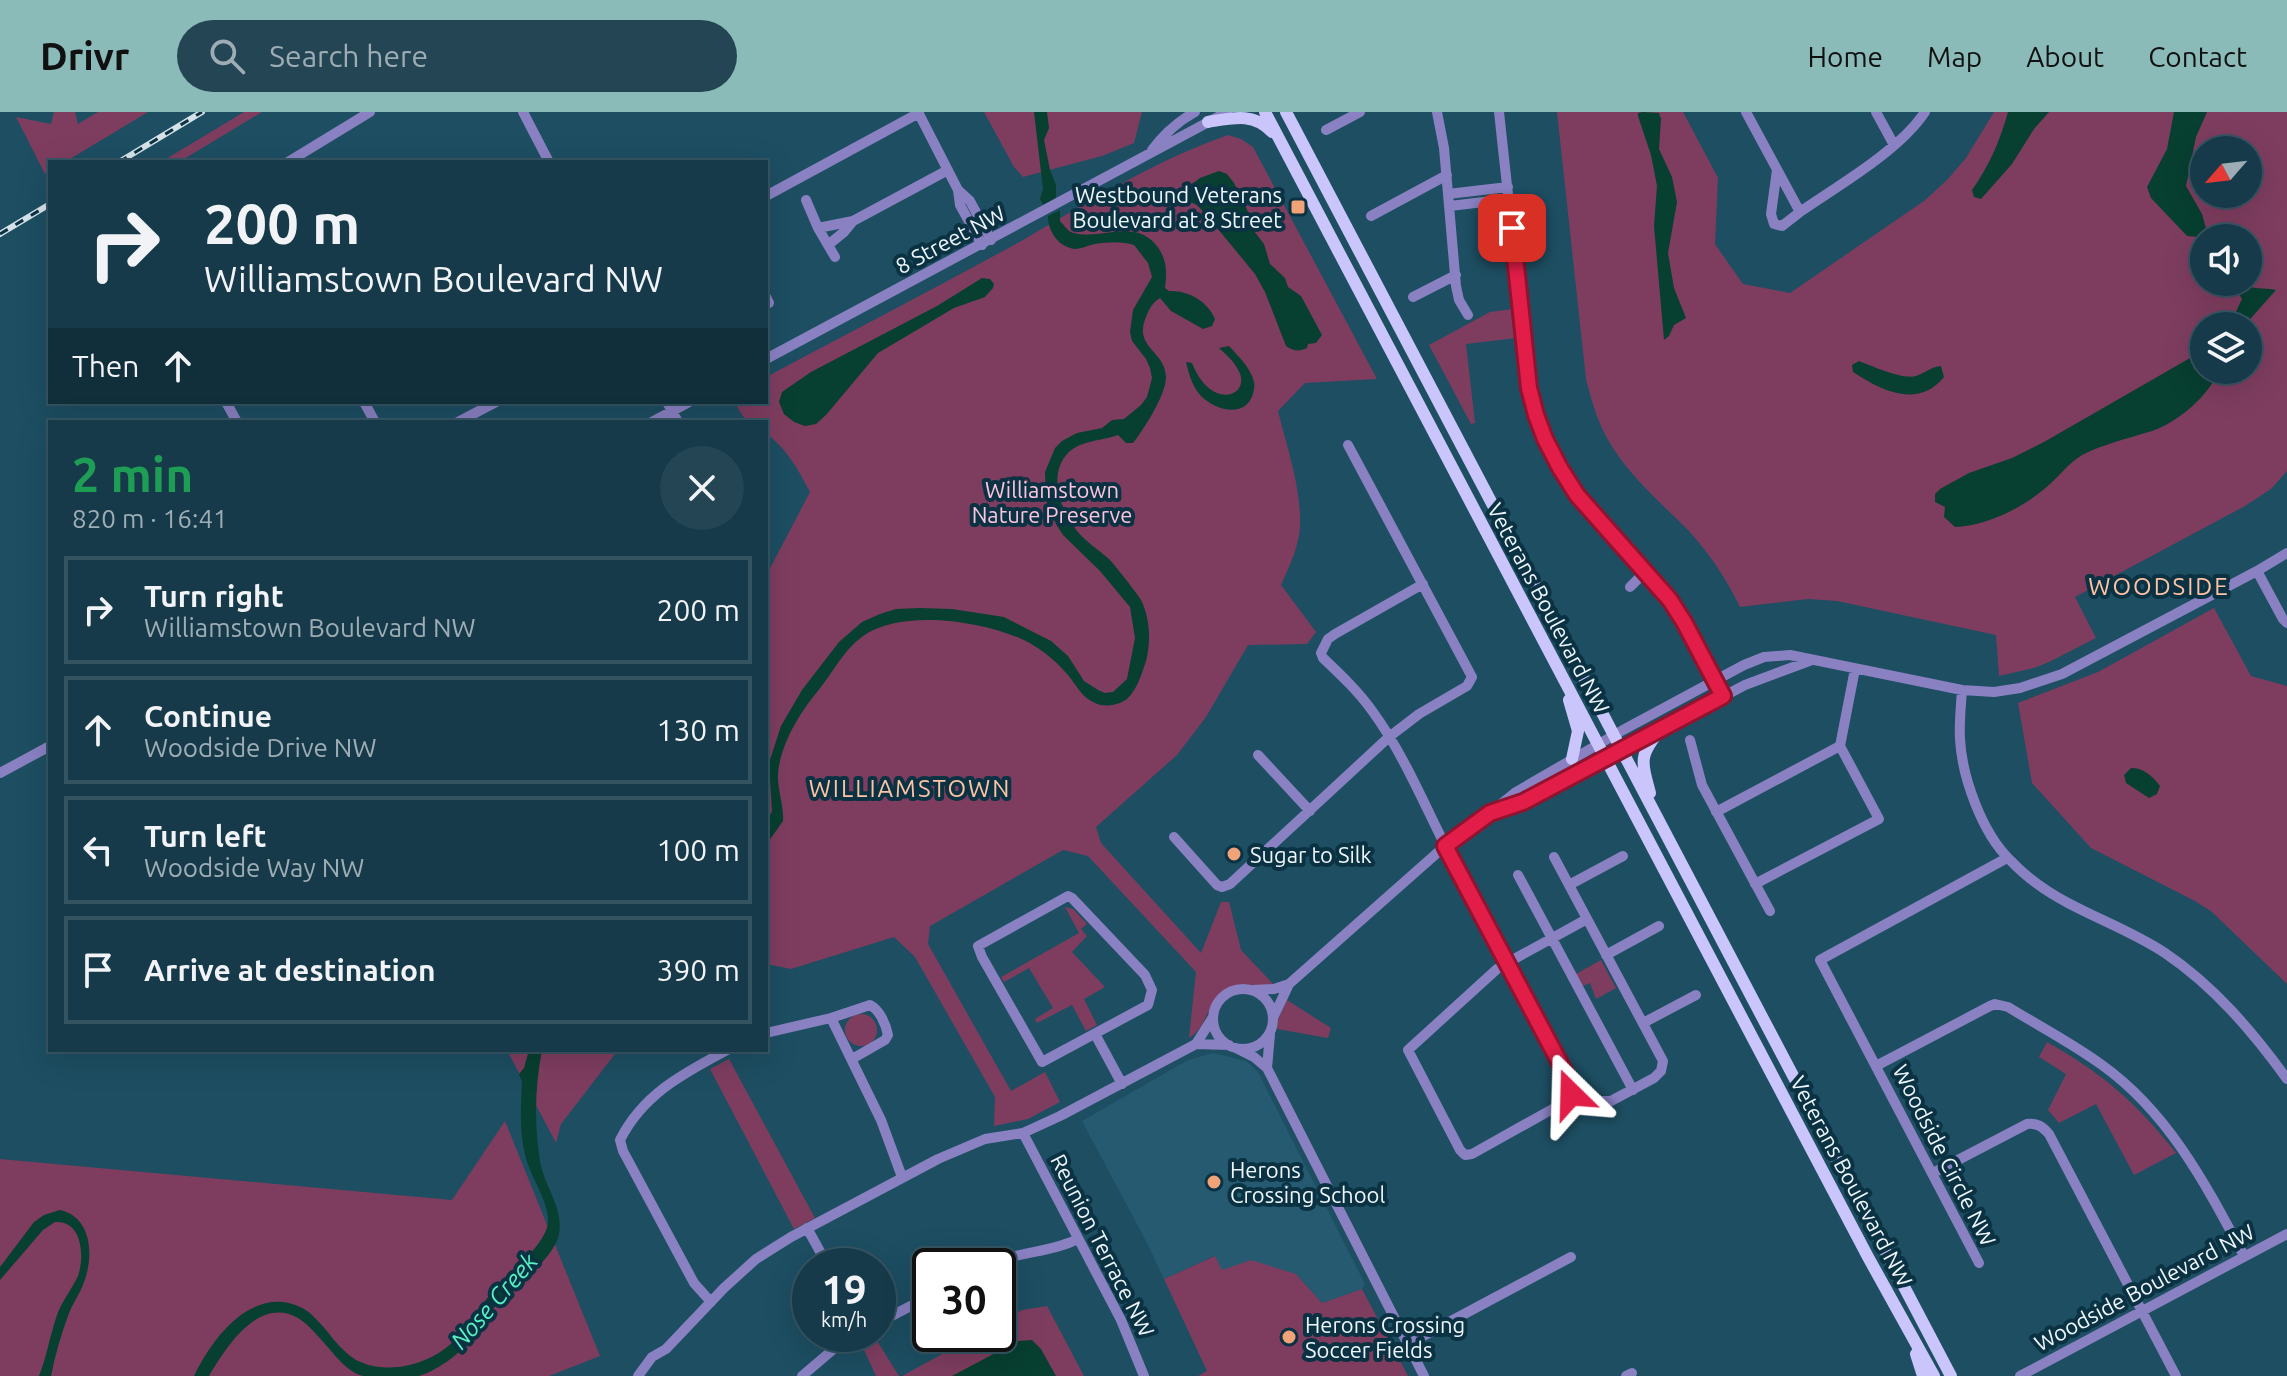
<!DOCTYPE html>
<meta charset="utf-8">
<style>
body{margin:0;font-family:Ubuntu,sans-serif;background:#234554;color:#f1f3f6;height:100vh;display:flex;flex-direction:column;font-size:30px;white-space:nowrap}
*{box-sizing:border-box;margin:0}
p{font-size:26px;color:#9eadb5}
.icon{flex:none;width:44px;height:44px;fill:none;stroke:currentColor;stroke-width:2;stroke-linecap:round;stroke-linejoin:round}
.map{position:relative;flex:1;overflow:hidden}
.side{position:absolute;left:48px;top:308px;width:720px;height:632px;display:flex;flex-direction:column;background:#163a4a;border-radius:0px;box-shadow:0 8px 32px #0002,0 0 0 2px #355462}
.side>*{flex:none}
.hud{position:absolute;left:48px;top:48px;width:720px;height:244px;border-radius:0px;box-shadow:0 8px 32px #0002,0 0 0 2px #355462;background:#163a4a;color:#f1f3f6;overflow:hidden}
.needle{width:52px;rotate:242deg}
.tools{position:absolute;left:2190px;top:24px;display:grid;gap:16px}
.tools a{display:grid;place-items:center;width:72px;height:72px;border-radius:50%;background:#163a4a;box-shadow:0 8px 32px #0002,0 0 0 2px #355462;font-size:40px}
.speed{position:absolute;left:792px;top:1136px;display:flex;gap:16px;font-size:40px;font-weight:700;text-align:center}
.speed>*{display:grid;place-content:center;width:104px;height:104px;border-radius:50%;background:#163a4a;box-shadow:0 8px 32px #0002,0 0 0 2px #355462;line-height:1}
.speed small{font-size:20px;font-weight:400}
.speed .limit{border:4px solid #111;border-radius:12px;background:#fff;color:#111}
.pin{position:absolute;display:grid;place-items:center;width:68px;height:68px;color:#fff;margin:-34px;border-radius:16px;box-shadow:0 4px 12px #0006}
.me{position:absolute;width:88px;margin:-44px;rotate:338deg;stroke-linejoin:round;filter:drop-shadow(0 0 6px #0008)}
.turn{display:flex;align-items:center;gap:28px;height:168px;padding:0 24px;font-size:36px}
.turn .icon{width:104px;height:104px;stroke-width:2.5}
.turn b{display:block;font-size:56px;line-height:68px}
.then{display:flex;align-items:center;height:76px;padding:0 24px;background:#0003;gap:16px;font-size:30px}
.round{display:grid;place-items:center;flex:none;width:84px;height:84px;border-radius:42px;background:#234554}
.headline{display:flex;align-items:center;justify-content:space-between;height:136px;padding:0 24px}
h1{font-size:48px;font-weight:700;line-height:60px;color:#1e9e55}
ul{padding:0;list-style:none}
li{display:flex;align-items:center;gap:24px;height:108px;margin:0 16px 12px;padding:0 8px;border:4px solid #355462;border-radius:0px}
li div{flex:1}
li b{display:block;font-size:30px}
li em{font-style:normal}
header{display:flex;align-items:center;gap:48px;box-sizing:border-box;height:112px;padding:0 40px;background:#8bbbb9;color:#111}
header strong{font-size:38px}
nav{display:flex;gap:44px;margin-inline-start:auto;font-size:28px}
.search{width:560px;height:72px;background:#234554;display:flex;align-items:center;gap:20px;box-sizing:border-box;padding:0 28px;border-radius:44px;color:#9eadb5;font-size:30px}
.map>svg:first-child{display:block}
.built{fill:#255a71}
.green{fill:#7e3d5f;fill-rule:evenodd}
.water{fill:#073f30}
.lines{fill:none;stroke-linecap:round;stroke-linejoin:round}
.minor{stroke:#8981c2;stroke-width:10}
.major{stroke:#cac5fa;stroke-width:12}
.rail-casing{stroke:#d5e2e9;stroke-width:6}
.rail{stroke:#0a3242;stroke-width:3;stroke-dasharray:9;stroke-linecap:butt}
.route-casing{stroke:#92132f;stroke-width:20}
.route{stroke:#e11d48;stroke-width:14}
.poi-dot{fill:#f0a278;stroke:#0a3242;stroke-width:3}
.labels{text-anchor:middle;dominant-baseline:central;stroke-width:8;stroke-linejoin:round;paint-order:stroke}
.poi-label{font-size:22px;fill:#eef6fb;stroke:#0a3242;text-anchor:start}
.street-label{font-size:22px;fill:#eef6fb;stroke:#0a3242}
.park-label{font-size:22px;fill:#fdc4df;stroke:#0a3242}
.neighbourhood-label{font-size:24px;letter-spacing:2px;fill:#fec3a4;stroke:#0a3242}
.water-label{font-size:24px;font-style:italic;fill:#57f3c4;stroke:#0a3242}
</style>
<header>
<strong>Drivr</strong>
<div class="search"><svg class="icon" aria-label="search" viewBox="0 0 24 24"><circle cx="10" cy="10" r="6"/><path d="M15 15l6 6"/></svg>Search here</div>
<nav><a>Home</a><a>Map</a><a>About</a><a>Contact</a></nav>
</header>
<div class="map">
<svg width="2287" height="1264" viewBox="0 0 2287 1264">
<rect width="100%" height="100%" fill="#1d4e62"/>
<path class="built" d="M1213 941 1246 949 1258 960 1365 1172 1362 1177 1322 1191 1296 1162 1222 1159 1214 1144 1164 1167 1147 1131 1082 1009 1188 948Z"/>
<path class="green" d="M54 0H75L78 12 98 0H148L65 50H50V59L45 62 16 5 51 12Z
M244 0H262L179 50H161Z
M984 0H1142L1134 31 1102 44 1023 65 1014 55Z
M1557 0H1683L1718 66 1715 132 1743 172 1790 181 1924 89 1947 68 1966 46 1994 0H2287V359L2271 377 2245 394 2075 485 2096 526 2049 550 2034 556 1999 564 1996 523 1837 489 1808 487 1740 495C1726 466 1709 441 1688 418 1662 392 1633 367 1613 336 1599 315 1592 291 1586 267ZM2204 38H2248V82H2204ZM2204 126H2248V170H2204ZM2204 214H2248V258H2204Z
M1228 23 1241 27 1253 35 1377 267 1305 271 1278 299C1287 335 1301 375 1300 412 1300 433 1289 455 1281 473L1316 520 1307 532 1248 533 1206 605 1177 643 1096 715 1101 731 1201 841 1221 790H1229L1241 838 1275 874C1262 875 1248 871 1235 874 1206 880 1212 912 1189 926L1196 860 1088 744 1063 738 930 814 928 832 1011 979 1045 960 1060 990 1028 1007 994 1014 995 985 915 845 894 825 791 857 766 852V464L810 380C799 359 786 335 766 322V310C744 310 745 309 735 290H766V265C852 219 938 175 1023 128 1089 90 1156 48 1228 23Z
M1513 197 1516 226 1466 232 1475 311 1471 312 1429 233 1490 200Z
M2214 496 2251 564 2287 574V872L2212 800 2195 789 2091 736 2032 671 2018 591 2098 560Z
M1065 795 1073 797 1087 812 1081 817 1087 824 1072 840 1105 875 1084 887 1097 913 1086 919 1072 893 1037 911 1035 907 1053 896 1029 856 1004 870 1001 865 1079 821Z
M1601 848 1616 876 1596 887 1590 871 1583 874 1576 862Z
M1287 888 1331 916 1328 926 1277 917 1278 908Z
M845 918a16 16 0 1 1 32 0a16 16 0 1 1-32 0Z
M2047 930C2102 961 2137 991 2176 1041L2134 1063 2096 992 2059 1011 2048 998 2066 962 2039 945Z
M507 938H618L561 1012 556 1031Z
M729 947 815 1106 794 1117 710 957Z
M505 1009 600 1244 549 1264H0V1047L452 1088Z
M1215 1144 1222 1158 1251 1148 1296 1162 1322 1191 1362 1177 1408 1264H1198L1207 1259 1164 1167Z
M1047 1194 1084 1264H902L979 1222H998V1211L1022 1198Z
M874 1224 899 1264H876L861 1231Z"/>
<path class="water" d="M1034 0H1047L1049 16 1044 28 1050 58 1056 73V86L1043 93 1040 87 1043 77Z
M1643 0 1659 1 1661 7 1659 37 1672 65 1677 90 1668 141 1674 176 1686 206 1674 213 1669 224 1664 228 1654 114 1657 74 1651 43 1638 4V1Z
M2008 0H2049L2034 17 2012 52 1981 87 1974 85 1972 78C1989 54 2000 29 2008 0Z
M2174 0H2207L2196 25 2186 74 2202 102 2207 120 2213 126H2204V130L2198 125 2187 124 2151 86 2147 75 2167 37Z
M1219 59 1227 62 1234 71 1253 110 1254 119 1264 132 1270 152 1285 166 1288 175 1301 184 1322 223 1316 231 1308 232 1307 236C1299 240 1293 239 1286 234L1265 180 1255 162 1208 105 1197 93 1190 90 1189 74 1200 66Z
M1060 98V109C1065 114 1068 120 1074 121 1103 128 1135 106 1157 134 1167 148 1167 159 1165 176L1169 179C1187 178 1208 189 1215 207L1212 214 1203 217 1171 199 1160 186C1153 190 1149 197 1146 205 1133 236 1165 238 1166 265 1166 283 1144 317 1133 331H1126L1118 323C1102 329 1081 328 1068 341 1047 363 1061 398 1077 419 1086 430 1098 437 1109 447 1116 454 1121 462 1128 470 1132 477 1139 483 1142 490 1150 508 1151 530 1146 549 1142 561 1137 578 1127 587 1117 594 1103 596 1093 590 1081 584 1076 573 1068 563 1056 549 1043 538 1026 529 985 509 902 496 863 524 845 537 834 558 821 575 801 599 781 630 778 661 777 677 784 693 783 709L766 733V711L772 699 769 651 781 614 802 578 839 530 862 510 880 502 896 497 920 496 952 497 1004 505 1051 529 1068 544 1084 569 1098 578 1105 581 1113 580 1127 567 1135 526 1130 495 1100 459 1063 423 1056 412 1046 388 1045 360 1055 336 1062 329 1077 321 1102 316 1112 308 1124 307 1141 293 1147 285 1152 266 1150 256 1146 247 1132 229 1130 220 1133 198 1152 165 1148 151 1134 133C1122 129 1107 130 1095 132 1089 133 1081 137 1075 137 1058 135 1048 119 1048 104Z
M982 166 990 167 994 172 993 176 985 185 954 196 878 241 826 303 816 312 805 314 794 310 784 302 779 290 782 280 811 260 937 194Z
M2232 170H2243C2251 179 2266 175 2276 178L2244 214H2229L2242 187Z
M1229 234C1238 244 1251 256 1254 270 1255 274 1254 278 1253 282 1245 307 1215 298 1201 284 1192 274 1189 262 1186 250L1192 251C1212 302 1255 282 1237 256 1233 248 1225 242 1219 236Z
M2204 238V258H2219C2210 283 2177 311 2152 319 2129 326 2104 332 2082 343 2069 351 2061 362 2050 372 2026 394 1988 414 1955 415L1944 405 1945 395 1935 390V382L1940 377 1969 361 2012 346 2044 330Z
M1859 249C1872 254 1903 268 1916 264 1925 261 1931 255 1941 254L1944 265C1918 297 1882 279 1853 260L1852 253Z
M2131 656C2142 655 2153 664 2160 674L2157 682 2149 686 2126 671 2124 663Z
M529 938H542C535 974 534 1012 540 1049 544 1075 566 1098 558 1126 551 1148 509 1183 491 1198 485 1206 483 1214 477 1221 463 1239 441 1257 419 1264 405 1264 375 1264 363 1264 347 1260 335 1243 325 1232 317 1223 308 1212 298 1206 258 1183 225 1237 209 1264H194C210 1231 241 1187 282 1190 293 1191 306 1196 314 1205 329 1219 338 1237 356 1248 388 1264 430 1253 455 1228 469 1213 479 1196 492 1180 507 1162 546 1134 548 1110 550 1091 529 1063 525 1042 519 1018 521 993 522 970L519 962 524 956Z
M60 1098C92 1105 94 1144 84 1170 80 1182 72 1192 68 1204 61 1223 55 1243 51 1264H39C47 1244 50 1223 57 1203 62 1189 72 1177 78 1164 85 1144 82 1108 55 1110L43 1118 0 1168V1155L34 1110 44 1103Z
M1032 1228 1041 1237 1056 1264H952L1018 1229Z"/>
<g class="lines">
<path class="minor" d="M523 0 549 50
M918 0 958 78 960 93 982 133
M1437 0 1444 36 1456 174 1459 188 1468 203
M1499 0 1529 276C1538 314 1553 350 1576 382 1604 420 1642 450 1670 488 1692 517 1707 552 1723 584
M1746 0 1800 100C1839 73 1899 39 1925 0
M1876 0 1894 33
M1326 18 1360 0
M1152 38C1164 22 1177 10 1195 0
M288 50 370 0
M1777 58 1771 102 1774 112 1782 114 1800 100
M958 78 970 89 991 128
M1448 82 1508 75
M766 84 919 1
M806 88 818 116 835 145
M1450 94 1509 87
M1371 104 1447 63
M818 116 853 109 948 58
M828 133 844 120 853 109
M766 185 769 191
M1413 185 1456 163
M766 247C920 166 1073 81 1227 0
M226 290 237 310
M364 290 375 310
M667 290 678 310
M458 310 496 290
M652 310 689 290
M2257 459 2283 507 2287 511
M1423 472 1335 522 1328 527 1321 541 1323 546C1341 563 1359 580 1373 600 1405 644 1426 697 1451 745 1490 821 1531 896 1571 972V982L1565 990 1472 1042 1465 1043 1460 1038 1408 938 1497 857 1507 851 1587 807
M1630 475 1646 459
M1962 578C1961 594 1959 611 1960 627 1962 665 1982 721 2010 748 2027 766 2047 780 2068 791 2100 808 2135 821 2165 841 2214 874 2253 920 2287 967
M1690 628 1702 673 1770 799
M1258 643 1310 699
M0 661 50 634
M1497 699 1523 690 1745 573 1812 548
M1716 700 1840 634
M1174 725 1217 773 1222 775 1230 772 1389 625 1419 602 1467 574 1472 565 1348 333
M1554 745 1663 949 1661 959 1654 966 1611 989H1600L1571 972
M1518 763 1633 978
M1755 772 1879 707 1840 634 1855 557
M1569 773 1623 744
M1068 784 1072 786 1145 863 1152 878 1148 893 1042 950 982 845 978 834Z
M1606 843 1659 814
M1213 907a30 30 0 1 1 60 0a30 30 0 1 1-60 0Z
M1253 878 1274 877 1289 872 1445 734 1490 701 1516 680 1623 618 1744 553 1764 545 1790 543 1962 578 1994 580 2020 576 2062 562 2257 459 2287 441
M831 906 870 893C880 898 886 913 888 923L885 928 852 947
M1273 906 1289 872
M1643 911 1696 883
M766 921 831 906 881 1008 902 1065
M1095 922 1122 972
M1196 932 1229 933
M1236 936 1254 945 1267 956 1424 1264
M1876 954 1990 894 1995 892 2008 895C2039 914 2072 931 2102 953 2169 1001 2206 1073 2244 1144
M1267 956 1270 922
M1023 1021 1121 1208 1144 1264
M1933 1061 2027 1012C2037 1011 2042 1014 2049 1022L2176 1264
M807 1116 828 1154
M1979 1151 1820 848 2007 746
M988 1154C1017 1139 1050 1141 1078 1127
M711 1190 694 1171 623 1039 620 1028C643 982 684 961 727 938
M878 1211 930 1184
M1408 1232 1571 1145
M638 1264 652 1245 666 1237 724 1176 756 1147 791 1125 938 1047 985 1027 1023 1021 1060 1004 1196 932 1213 905
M802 1264 836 1235 858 1222
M1626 1264 1632 1261
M2020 1264 2287 1122"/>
<path class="major" d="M1265 0 1868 1145 1934 1264
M1286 0 1951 1264
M1208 10C1232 6 1254 0 1272 20
M1569 588 1578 619 1572 647
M1650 681C1641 648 1639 643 1661 617
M1916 1242 1923 1264"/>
<g class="rail-casing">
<path id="rail" d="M119 50 202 0
M0 122 50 92"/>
</g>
<use href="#rail" class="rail"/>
</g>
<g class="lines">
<g class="route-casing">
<path id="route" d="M1512 116 1529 276 1536 303 1545 327 1560 356 1577 383 1670 488 1684 510 1723 584 1523 690 1490 701 1445 734 1571 972V982"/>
</g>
<use href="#route" class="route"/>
</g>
<g class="poi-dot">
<rect x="1290" y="87" width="16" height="16" rx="4"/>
<circle cx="1234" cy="742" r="8"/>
<circle cx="1214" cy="1070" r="8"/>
<circle cx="1289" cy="1225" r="8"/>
</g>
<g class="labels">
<g class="poi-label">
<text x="1282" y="82" text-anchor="end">Westbound Veterans<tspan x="1282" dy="25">Boulevard at 8 Street</tspan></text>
<text x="1250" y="742">Sugar to Silk</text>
<text x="1230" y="1057">Herons<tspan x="1230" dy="25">Crossing School</tspan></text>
<text x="1305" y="1212">Herons Crossing<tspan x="1305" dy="25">Soccer Fields</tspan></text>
</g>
<g class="street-label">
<text transform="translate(950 127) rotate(-28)">8 Street NW</text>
<text transform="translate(1549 496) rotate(62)">Veterans Boulevard NW</text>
<text transform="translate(1945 1043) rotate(63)">Woodside Circle NW</text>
<text transform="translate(1852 1069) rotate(62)">Veterans Boulevard NW</text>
<text transform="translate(1103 1133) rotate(63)">Reunion Terrace NW</text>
<text transform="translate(2144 1175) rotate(-28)">Woodside Boulevard NW</text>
</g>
<g class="park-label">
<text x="1052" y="377">Williamstown<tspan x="1052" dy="25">Nature Preserve</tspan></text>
</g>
<g class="neighbourhood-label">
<text x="2159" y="474">WOODSIDE</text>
<text x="910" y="676">WILLIAMSTOWN</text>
</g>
<g class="water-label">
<text transform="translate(494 1189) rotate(-49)">Nose Creek</text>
</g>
</g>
</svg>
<div class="tools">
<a><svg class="needle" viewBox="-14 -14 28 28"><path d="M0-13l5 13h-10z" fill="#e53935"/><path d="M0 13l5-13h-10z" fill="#9eadb5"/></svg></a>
<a><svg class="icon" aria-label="sound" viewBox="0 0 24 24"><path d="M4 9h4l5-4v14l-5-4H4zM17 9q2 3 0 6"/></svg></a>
<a><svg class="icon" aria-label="layers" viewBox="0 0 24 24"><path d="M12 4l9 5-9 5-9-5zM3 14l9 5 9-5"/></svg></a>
</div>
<div class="speed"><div>19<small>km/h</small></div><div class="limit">30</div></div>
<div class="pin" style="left:1512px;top:116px;background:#d93025"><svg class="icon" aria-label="arrive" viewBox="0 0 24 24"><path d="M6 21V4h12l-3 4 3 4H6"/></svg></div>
<svg class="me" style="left:1571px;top:982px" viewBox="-20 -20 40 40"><path d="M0-17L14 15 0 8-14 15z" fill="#e11d48" stroke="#fff" stroke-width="4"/></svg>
<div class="hud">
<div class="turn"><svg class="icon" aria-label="right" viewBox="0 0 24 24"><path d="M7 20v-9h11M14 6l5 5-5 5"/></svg><div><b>200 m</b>Williamstown Boulevard NW</div></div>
<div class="then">Then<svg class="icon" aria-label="ahead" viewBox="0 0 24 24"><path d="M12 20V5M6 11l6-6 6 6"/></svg></div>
</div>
<section class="side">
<div class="headline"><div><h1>2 min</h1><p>820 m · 16:41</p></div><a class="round"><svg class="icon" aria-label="close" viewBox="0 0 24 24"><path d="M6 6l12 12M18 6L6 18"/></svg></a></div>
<ul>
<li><svg class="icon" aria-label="right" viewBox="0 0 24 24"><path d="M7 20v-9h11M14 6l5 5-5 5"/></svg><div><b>Turn right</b><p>Williamstown Boulevard NW</p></div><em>200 m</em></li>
<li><svg class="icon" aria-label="ahead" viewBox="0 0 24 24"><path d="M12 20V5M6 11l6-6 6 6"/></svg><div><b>Continue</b><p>Woodside Drive NW</p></div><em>130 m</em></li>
<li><svg class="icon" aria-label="left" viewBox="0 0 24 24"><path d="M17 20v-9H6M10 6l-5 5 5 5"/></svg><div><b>Turn left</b><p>Woodside Way NW</p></div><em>100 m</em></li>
<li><svg class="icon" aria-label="arrive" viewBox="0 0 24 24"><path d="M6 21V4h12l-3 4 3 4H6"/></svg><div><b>Arrive at destination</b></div><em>390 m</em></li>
</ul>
</section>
</div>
